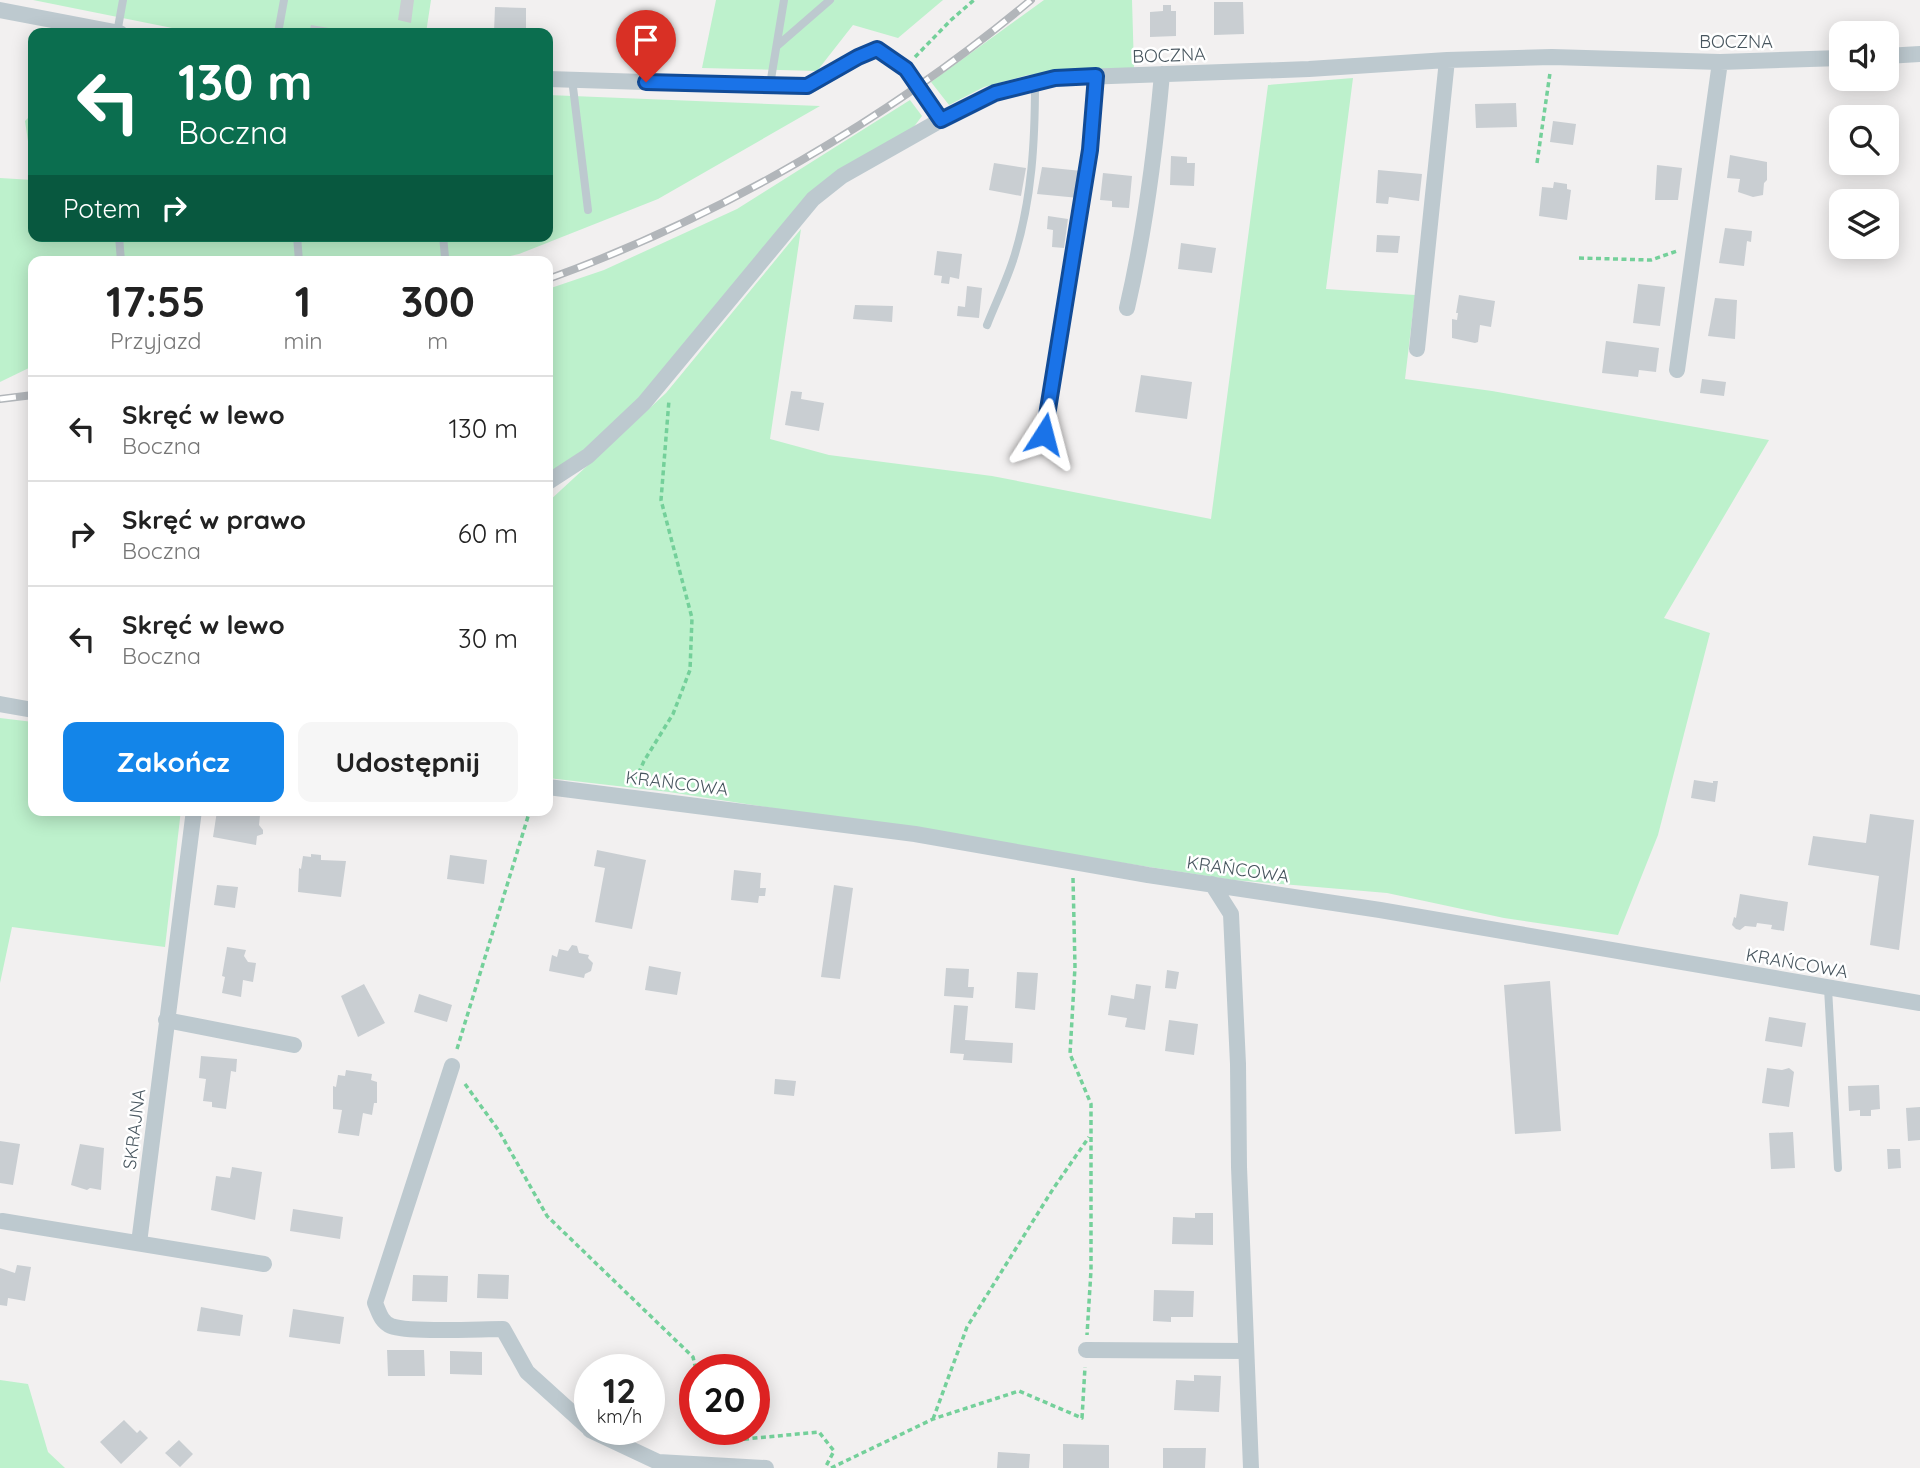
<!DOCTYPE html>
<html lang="pl">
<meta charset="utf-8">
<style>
body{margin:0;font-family:Quicksand,sans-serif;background:#f6f6f6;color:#222;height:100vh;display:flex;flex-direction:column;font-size:26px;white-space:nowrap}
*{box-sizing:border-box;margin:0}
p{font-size:23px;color:#767676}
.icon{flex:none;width:38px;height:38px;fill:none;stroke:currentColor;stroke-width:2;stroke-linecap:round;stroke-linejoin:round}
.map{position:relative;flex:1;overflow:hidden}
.drawer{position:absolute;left:28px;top:256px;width:525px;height:560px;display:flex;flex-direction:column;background:#fff;border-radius:14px;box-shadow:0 4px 18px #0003}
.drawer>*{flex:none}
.top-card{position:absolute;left:28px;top:28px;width:525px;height:214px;border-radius:14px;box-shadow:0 4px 18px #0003;background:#0b6e4f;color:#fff;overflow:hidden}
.fabs{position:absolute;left:1829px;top:21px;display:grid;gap:14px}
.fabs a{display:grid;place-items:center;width:70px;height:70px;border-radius:14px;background:#fff;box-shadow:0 4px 18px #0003;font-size:35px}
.speed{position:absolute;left:574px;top:1354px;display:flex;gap:14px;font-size:35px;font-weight:700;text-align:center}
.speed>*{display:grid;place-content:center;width:91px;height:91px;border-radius:50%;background:#fff;box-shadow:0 4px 18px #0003;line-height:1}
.speed small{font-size:18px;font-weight:400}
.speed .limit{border:10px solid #d22;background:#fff;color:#111}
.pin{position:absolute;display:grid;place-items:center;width:60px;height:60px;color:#fff;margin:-72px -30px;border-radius:50% 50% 50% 0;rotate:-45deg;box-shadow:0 0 7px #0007}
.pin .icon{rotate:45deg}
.me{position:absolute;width:77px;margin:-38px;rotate:9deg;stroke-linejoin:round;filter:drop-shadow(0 0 5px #0008)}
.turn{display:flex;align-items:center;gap:24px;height:147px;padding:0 35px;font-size:32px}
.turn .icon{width:91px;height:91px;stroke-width:2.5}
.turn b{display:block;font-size:49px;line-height:60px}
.then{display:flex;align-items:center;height:66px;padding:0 35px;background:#0003;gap:14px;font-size:26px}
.eta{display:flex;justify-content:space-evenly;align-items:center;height:119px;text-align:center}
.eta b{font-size:42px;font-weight:700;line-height:49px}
.button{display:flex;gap:14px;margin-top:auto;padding:14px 35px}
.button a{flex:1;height:80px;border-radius:14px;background:#1385e9;color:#fff;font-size:28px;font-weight:700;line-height:80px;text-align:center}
.button a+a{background:#f6f6f6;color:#222}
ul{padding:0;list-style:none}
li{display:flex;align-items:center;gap:21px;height:105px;padding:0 35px;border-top:2px solid #e0e0e0}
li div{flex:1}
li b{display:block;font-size:26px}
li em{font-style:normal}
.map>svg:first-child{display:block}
.green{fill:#bdf1cc}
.building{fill:#c9ced2}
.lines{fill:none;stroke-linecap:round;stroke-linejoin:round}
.path{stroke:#74d09a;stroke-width:3.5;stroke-dasharray:5 3.5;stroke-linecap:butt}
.lane{stroke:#bdc9cf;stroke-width:8}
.street{stroke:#bdc9cf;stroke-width:16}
.rail-casing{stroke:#b2b6ba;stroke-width:8}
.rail{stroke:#fff;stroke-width:5;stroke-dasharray:16;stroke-linecap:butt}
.route-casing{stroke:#114b97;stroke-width:18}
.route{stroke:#1a73e8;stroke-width:12}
.labels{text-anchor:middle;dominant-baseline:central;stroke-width:5;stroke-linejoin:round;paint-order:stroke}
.street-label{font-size:18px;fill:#47555e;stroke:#fff}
</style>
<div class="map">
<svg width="1920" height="1468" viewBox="0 0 1920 1468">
<rect width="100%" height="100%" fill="#f2f0f0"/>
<path class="green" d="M33 0H431L426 33H197Z
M716 0H943L898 38 853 25 817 71 702 68Z
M1044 0H1132L1134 68 1028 75 984 87 949 105 931 82Z
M1353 78 1326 289 1415 295 1405 379 1492 391 1769 440 1664 618 1710 633 1658 835 1618 935 1504 918 1387 893 1233 880 669 792 548 778V502L666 393 801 229 770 439 829 455 992 476 1211 519 1268 85Z
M548 95 820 106 658 199 519 254 487 261H33V366L0 382V178L33 180V236H548Z
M910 100 922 116 910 132 830 176 653 385 586 452 548 478V289L604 270 737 209Z
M33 113V175L25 121Z
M0 718 33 722V810H181L165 947 12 927 0 983Z
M0 1380 28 1384 48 1452 65 1468H0Z"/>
<path class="building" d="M401 0H414L411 23 398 20Z
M1214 2H1243L1244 34 1214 35Z
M1163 5H1171V11H1176V36L1150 37V12L1163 11Z
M495 7 526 8V33L494 32Z
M311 25 335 29 334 33H309Z
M1516 103 1517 127 1476 128 1475 104Z
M1553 121 1576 124 1573 145 1550 142Z
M1730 155 1767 162V180L1764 183 1763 195 1753 197 1738 192 1740 179 1727 178Z
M1171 156 1187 157V163H1195L1194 186 1170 185Z
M994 163 1026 168 1021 196 989 190Z
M1657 165 1682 168 1678 200H1655Z
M1042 167 1082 171 1079 198 1037 194Z
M1378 170 1422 174 1419 201 1389 197 1388 204 1376 203Z
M1103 173 1132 176 1129 208 1112 207V201L1100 200Z
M1554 182 1567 184V189L1571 190 1567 220 1539 216 1542 187 1553 188Z
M1048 216 1068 219 1064 248 1052 247 1053 230 1047 229Z
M1725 228 1752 231 1751 242 1747 241 1744 266 1719 263Z
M1377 235 1400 236 1398 253 1376 252Z
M1181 243 1216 248 1212 273 1178 269Z
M937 251 962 254 959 279 950 277 949 284 941 283 942 276 934 275Z
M1638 284 1665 287 1660 326 1633 323Z
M967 286 982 288 979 318 957 316 958 306 965 307Z
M1459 295 1495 301 1491 327 1480 325 1478 342 1475 343 1452 338V319L1457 320 1458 313H1456Z
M1715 298 1737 300 1735 339 1708 336Z
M855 305 893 306 892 322 853 319Z
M1606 341 1659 348 1656 372 1639 370 1638 377 1602 373Z
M1141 375 1192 382 1187 419 1135 412Z
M1702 379 1726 382 1724 396 1700 393Z
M791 391 802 392 801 399 824 403 819 431 785 425Z
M1694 780 1713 783V781H1718L1715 802 1691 798Z
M217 811 260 815 259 825 263 830V834L257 836 256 845 213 837Z
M1870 814 1914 820 1899 950 1870 945 1879 876 1808 865 1813 836 1866 843Z
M597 850 646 860 632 929 595 922 605 868 594 866Z
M311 854 321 855V860L346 861 341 897 298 892 299 868 301 869 303 856 311 857Z
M450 855 487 860 484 884 447 879Z
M734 870 761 873 760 888H766L765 896H759L758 903 731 900Z
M217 885 238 887 235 908 214 905Z
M834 885 853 888 840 979 821 977Z
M1740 894 1788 902 1784 931 1771 929 1772 925 1757 923 1756 927 1745 926 1740 930 1736 929 1732 925 1734 917 1736 918Z
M572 945 577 946 579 953 589 955 588 958 593 963 591 971 585 974 584 978 549 971 552 955 557 957 559 949 568 951Z
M227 947 246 950 244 956 248 962 256 963 253 982 243 980 241 997 222 993 225 977 222 976Z
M649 966 681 972 677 995 645 990Z
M946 968 969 969 968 987H974L973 998 944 996Z
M1167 970 1179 972 1176 989 1165 988Z
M1017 972 1038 973 1035 1010 1015 1008Z
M1550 981 1561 1131 1515 1134 1504 985Z
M364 984 385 1023 358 1037 341 996Z
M1136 984 1151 986 1145 1030 1125 1027 1127 1018 1108 1015 1111 995 1134 999Z
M419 994 452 1005 447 1022 414 1012Z
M954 1005 968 1006 965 1040 1013 1043 1012 1063 963 1060 964 1054 950 1053Z
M1769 1017 1806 1023 1802 1047 1765 1041Z
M1169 1020 1198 1024 1194 1055 1165 1051Z
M201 1056 237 1059 236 1072 231 1071 226 1109 212 1107V1102L203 1101 206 1079 199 1078Z
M1767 1068 1782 1070 1789 1068 1794 1072 1789 1107 1762 1103Z
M346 1070 372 1074 371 1080 377 1082V1103H374L372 1115 363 1113 359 1136 338 1133 342 1110 333 1109V1086L336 1087 338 1075 345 1076Z
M775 1079 796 1081 794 1096 774 1094Z
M1879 1085 1880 1109 1871 1110V1116H1860V1110L1849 1111 1848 1086Z
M1920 1107V1140L1908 1141 1906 1108Z
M1793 1132 1795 1168 1771 1169 1769 1133Z
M0 1141 20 1144 13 1185 0 1183Z
M80 1144 104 1148 101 1190 90 1188 87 1190 71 1185Z
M1887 1149H1900L1901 1168 1888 1169Z
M232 1167 262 1172 255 1220 211 1210 216 1176 230 1178Z
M293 1209 343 1217 340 1239 290 1231Z
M1195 1213H1213V1245L1172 1244 1173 1217 1195 1218Z
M17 1265 31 1267 25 1301 8 1298 7 1306 0 1305V1268L15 1273Z
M478 1274 509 1275 508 1299 477 1298Z
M413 1275 448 1276 447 1302 412 1301Z
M1154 1290 1194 1291 1193 1317H1171V1322L1153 1321Z
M201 1307 243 1315 240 1336 197 1331Z
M293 1309 344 1317 340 1344 289 1337Z
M387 1350H424L425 1376H388Z
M450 1351 482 1352V1375L450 1374Z
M1194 1375 1221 1376 1219 1412 1174 1410 1176 1380 1194 1381Z
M124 1420 137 1433 140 1430 148 1438 121 1464 100 1442Z
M179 1440 193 1454 180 1467 165 1453Z
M1063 1444 1109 1445V1468H1063Z
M1163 1448H1206L1205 1468H1163Z
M998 1452 1030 1454 1029 1468H997Z"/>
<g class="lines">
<path class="path" d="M915 57 951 20 974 0
M1537 163 1550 73
M1579 258 1651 260 1677 251
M635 781 644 761 673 714 690 670 692 618 661 500 669 400
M1073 878 1075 967 1070 1054 1091 1104V1270L1087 1335
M457 1049 530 810
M465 1084 499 1131 547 1216 693 1357 696 1370
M933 1419 967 1327 1053 1189 1089 1137
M711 1430 714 1442 819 1432 834 1451 825 1468
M831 1468 933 1419 1019 1391 1082 1418 1085 1367"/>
<path class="lane" d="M117 33 123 0
M278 33 284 0
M777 46 830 0
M572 79 588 210
M770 85 784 0
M119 236 121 261
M297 236 299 261
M443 236 445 257
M987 325C996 302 1008 278 1015 254 1032 198 1035 141 1035 83
M1044 434 1090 150 1096 77
M1828 988 1838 1168"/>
<path class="street" d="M0 10 120 33
M1886 56 1920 54
M548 79 807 87 858 57 877 49 906 69 941 120 995 93 1055 78 1309 69 1447 60 1552 57 1720 62 1841 58
M1127 308C1145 231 1155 153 1162 74
M1417 349 1447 60
M1677 370 1720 62
M548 482 588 456 644 403 813 199 842 176 941 120
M0 704 33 710
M548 787 915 834 1148 875 1380 910 1920 1003
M1212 884 1231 914 1238 1064 1239 1167 1251 1468
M166 1020 294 1045
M452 1066 375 1303C379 1312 381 1322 391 1326 410 1333 479 1329 503 1329L527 1372 590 1429
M2 1221 264 1264
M139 1243 194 810
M1086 1350 1246 1351
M590 1430 658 1462 766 1468"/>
<g class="rail-casing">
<path id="rail" d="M548 279C720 217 890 118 1031 0
M0 399 33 395"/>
</g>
<use href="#rail" class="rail"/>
</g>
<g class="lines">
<g class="route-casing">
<path id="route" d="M646 82 807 86 858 57 877 49 906 69 941 120 995 93 1055 78 1096 76 1090 150 1044 434"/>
</g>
<use href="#route" class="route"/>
</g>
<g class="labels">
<g class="street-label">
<text x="1736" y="41">BOCZNA</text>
<text transform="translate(1169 55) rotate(-2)">BOCZNA</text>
<text transform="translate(677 783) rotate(7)">KRAŃCOWA</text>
<text transform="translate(1238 869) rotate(8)">KRAŃCOWA</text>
<text transform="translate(1797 963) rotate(10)">KRAŃCOWA</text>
<text transform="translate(134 1129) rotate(-83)">SKRAJNA</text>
</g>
</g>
</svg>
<div class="fabs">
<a><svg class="icon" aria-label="sound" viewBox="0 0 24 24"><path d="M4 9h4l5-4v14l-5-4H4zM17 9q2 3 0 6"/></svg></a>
<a><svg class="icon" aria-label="search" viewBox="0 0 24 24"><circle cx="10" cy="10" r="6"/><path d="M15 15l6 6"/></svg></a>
<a><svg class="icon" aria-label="layers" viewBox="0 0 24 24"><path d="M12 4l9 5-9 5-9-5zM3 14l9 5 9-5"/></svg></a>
</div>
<div class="speed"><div>12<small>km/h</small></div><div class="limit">20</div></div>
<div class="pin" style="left:646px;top:82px;background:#d93025"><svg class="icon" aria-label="arrive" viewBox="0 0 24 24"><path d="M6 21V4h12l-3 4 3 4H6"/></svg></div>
<svg class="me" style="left:1044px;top:434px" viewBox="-20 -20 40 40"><path d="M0-17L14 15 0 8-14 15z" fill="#1a73e8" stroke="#fff" stroke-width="4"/></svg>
<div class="top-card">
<div class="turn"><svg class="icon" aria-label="left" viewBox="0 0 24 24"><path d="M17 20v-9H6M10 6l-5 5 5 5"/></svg><div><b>130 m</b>Boczna</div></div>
<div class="then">Potem<svg class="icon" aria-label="right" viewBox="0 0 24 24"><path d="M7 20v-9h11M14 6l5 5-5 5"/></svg></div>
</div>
<section class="drawer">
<div class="eta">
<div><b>17:55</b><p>Przyjazd</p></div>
<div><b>1</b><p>min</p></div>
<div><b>300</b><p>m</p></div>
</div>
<ul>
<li><svg class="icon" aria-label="left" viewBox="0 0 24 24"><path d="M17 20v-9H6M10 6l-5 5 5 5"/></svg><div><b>Skręć w lewo</b><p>Boczna</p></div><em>130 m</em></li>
<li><svg class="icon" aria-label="right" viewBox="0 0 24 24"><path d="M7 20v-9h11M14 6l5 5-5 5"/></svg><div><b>Skręć w prawo</b><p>Boczna</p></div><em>60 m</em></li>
<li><svg class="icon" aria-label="left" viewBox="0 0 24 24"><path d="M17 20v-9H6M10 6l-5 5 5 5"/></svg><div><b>Skręć w lewo</b><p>Boczna</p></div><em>30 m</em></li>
</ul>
<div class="button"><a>Zakończ</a><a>Udostępnij</a></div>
</section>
</div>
